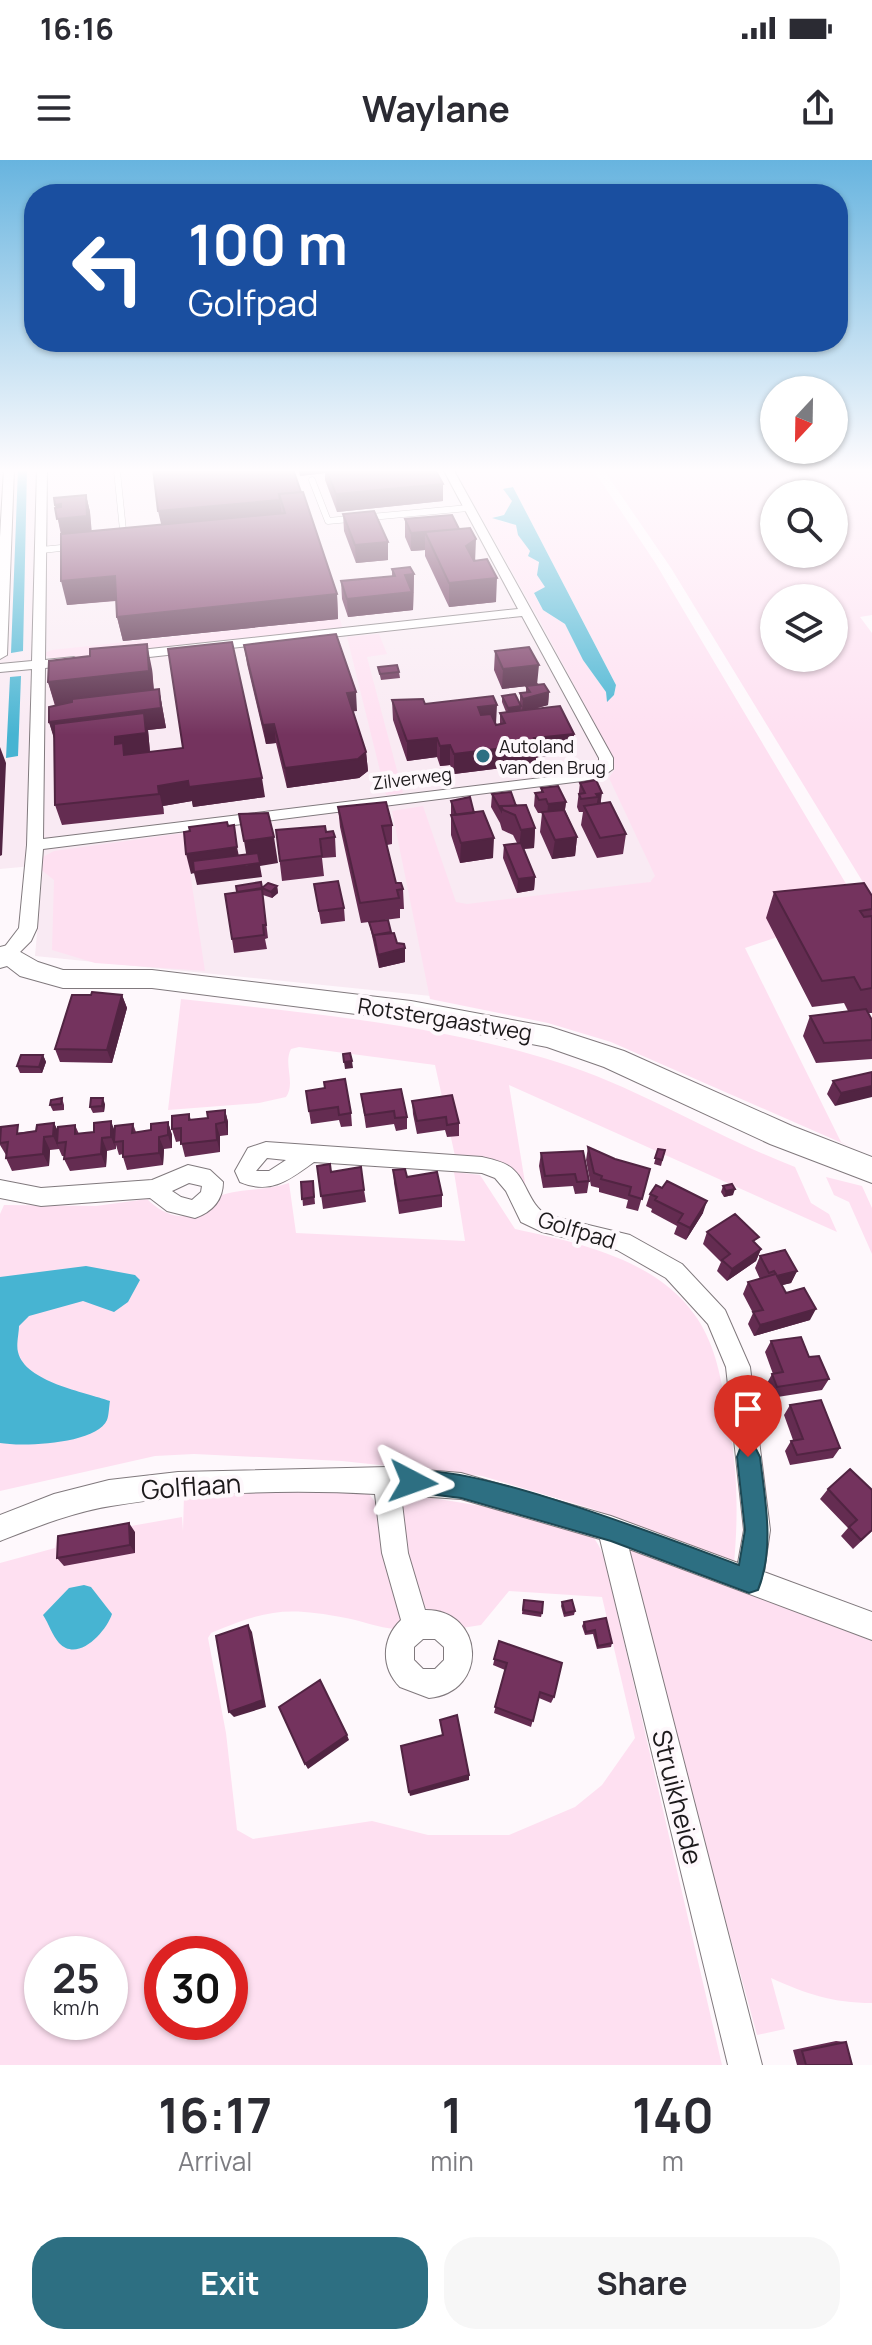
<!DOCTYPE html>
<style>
body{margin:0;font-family:Manrope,sans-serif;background:#f7f7f7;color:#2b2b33;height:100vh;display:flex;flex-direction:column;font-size:30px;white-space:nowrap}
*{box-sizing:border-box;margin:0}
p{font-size:26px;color:#7c7c81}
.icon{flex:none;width:44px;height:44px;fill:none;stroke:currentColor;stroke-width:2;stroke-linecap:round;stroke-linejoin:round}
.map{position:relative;height:1905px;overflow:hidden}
.sheet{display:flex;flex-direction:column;background:#fff;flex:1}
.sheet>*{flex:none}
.hud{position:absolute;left:24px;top:24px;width:824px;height:168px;border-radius:32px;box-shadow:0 2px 6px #0004;background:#1a4fa0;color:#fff;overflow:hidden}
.needle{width:52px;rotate:202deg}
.fabs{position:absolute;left:760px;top:216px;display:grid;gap:16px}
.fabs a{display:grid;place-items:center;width:88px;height:88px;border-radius:50%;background:#fff;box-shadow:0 2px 6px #0004;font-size:40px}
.speed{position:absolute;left:24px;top:1776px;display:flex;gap:16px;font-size:40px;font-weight:700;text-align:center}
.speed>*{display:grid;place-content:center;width:104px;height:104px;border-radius:50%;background:#fff;box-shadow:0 2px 6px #0004;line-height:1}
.speed small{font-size:20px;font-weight:400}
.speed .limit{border:12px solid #d22;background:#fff;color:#111}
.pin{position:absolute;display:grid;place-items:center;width:68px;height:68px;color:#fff;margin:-82px -34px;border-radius:50% 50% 50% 0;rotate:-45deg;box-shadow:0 0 8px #0007}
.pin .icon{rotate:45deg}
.me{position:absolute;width:88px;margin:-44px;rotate:94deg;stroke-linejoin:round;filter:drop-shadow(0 0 6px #0008)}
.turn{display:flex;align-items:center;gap:28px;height:168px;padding:0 32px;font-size:36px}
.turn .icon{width:104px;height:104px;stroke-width:2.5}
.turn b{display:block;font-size:56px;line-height:68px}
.eta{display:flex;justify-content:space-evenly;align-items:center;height:136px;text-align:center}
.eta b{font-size:48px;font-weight:700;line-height:56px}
.action{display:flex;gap:16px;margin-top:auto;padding:16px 32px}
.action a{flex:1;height:92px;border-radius:32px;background:#2d6f82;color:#fff;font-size:32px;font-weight:700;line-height:92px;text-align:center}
.action a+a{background:#f7f7f7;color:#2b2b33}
.status{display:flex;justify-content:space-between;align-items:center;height:56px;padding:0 40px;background:#fff;direction:ltr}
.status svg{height:22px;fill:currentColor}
header{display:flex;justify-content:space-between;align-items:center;height:104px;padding:0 32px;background:#fff;font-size:36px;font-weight:700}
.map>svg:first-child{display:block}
.built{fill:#f9eaf3}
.green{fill:#fee0f1;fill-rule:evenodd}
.water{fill:#47b4d2}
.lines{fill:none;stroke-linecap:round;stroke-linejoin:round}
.lane-casing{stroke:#80797d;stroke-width:7}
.street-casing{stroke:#80797d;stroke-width:2}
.secondary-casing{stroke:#80797d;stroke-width:2}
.lane{stroke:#fff;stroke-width:6}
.street{fill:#fff;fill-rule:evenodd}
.secondary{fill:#fff;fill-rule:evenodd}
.wall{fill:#642c51}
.shaded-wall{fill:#512442}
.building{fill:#74335e;stroke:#512442;stroke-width:2}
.route{fill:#2d6f82;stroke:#1d4854;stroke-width:2}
.poi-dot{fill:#2d6f82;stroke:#fef8fc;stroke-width:3}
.labels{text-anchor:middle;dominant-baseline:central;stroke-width:8;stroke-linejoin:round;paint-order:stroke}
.far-poi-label{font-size:18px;fill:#1c191b;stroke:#fef8fc;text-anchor:start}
.far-street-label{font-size:18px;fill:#1c191b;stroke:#fef8fc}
.street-label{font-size:22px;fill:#1c191b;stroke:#fef8fc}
.near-street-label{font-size:26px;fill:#1c191b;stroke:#fef8fc}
</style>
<div class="status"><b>16:16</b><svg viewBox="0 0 49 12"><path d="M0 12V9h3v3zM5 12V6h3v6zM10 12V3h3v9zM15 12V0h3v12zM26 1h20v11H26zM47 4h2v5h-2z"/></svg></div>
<header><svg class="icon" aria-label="menu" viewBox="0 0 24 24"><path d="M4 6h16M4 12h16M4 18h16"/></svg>Waylane<svg class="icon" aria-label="share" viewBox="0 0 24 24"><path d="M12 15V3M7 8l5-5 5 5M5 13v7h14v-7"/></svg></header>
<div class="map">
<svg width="872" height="1905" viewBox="0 0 872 1905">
<rect width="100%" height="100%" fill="#fef8fc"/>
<path class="built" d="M0 309H461L616 597 614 623 659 717 431 836 35 796 43 705 0 709Z"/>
<path class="green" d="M454 309H593L656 404 861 749 745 788 841 982 851 987 611 882 548 863 430 839 392 651 423 646 456 742 467 744 650 722 655 716 609 618 615 609 610 592 540 461ZM509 327H513L616 525 614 535 607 541 606 532 583 500 565 464 543 450 534 434 545 427C538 413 542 414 539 404 534 391 522 379 516 365L500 361 497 356 504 355 512 342Z
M603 309H872V455L860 457 872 473V737L671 408ZM774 334H834V394H774ZM774 438H834V498H774Z
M340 459 343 470 54 499 42 494 52 490Z
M379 474 387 494 367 497 403 633 386 635 347 477Z
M184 673 205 811 95 803 52 790 54 720 39 708V699L54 691Z
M181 839C306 853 437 864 557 902 640 928 714 976 795 1007L811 1043 829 1054 837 1072 509 925 529 1047 499 1001 455 996 435 905 299 887 291 889C283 904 296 923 286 937L259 943 168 950Z
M454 1012 480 1015 515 1069C576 1082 655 1099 694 1154 714 1181 720 1213 726 1246 737 1302 739 1347 734 1404L593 1349 482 1316 342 1301 194 1294 155 1296 0 1331V1054L4 1045 96 1046 147 1039C160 1052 181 1063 198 1051 205 1046 212 1039 219 1036 242 1028 266 1031 289 1023L296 1073 465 1081Z
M826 1017 862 1026 872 1048V1094L849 1042 834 1035Z
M359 1329 369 1334 376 1343 402 1456 395 1469C379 1468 362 1461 346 1458 285 1446 266 1450 211 1473L208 1478 226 1573 237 1670 253 1679 372 1661 428 1675H509L575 1647 602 1625 635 1578 602 1437 509 1431 481 1465 462 1468 420 1445 408 1417 398 1345 408 1334 506 1350 589 1372C605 1389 608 1412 613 1434L722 1905H0V1403L55 1388 57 1379 182 1357 183 1371 184 1335ZM42 1794H110V1862H42ZM162 1794H230V1862H162Z
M623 1384 872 1481V1843C832 1843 807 1834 771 1818L785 1869 757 1875Z"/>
<path class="water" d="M18 309H27L23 491 11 493Z
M513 327 616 525 614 535 607 542 606 532 583 500 565 464 543 450 534 433 545 427 537 415 539 402 528 396 530 391 518 375 516 365 492 358 504 355 512 341 503 329Z
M21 516 18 596 6 598 10 517Z
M86 1106 135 1115 140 1120 128 1142 114 1152 83 1141 29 1156 19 1166C19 1173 16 1185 18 1192 25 1222 85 1232 110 1241 109 1246 109 1255 107 1260 97 1284 23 1287 0 1283V1117Z
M84 1425 91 1427 112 1454C106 1472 78 1503 59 1483 52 1475 49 1464 43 1455L69 1428Z"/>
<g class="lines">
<g class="lane-casing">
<path id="lane" d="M117 311 124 380
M312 320 328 361 468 348
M41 390 71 387"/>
</g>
<g class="street-casing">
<path id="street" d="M4 309H14L7 495 0 499V377Z
M37 309H47L45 500 74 497 81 501 74 505 45 508 43 679 582 613 599 607V598L522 456 122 500 115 496 122 492 518 449 443 309H453L613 598V609L600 618 582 621 43 689 37 768 31 781 14 798H2L0 793 19 768 27 685 32 509 0 512V504L32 501Z
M266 982 482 997C490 999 500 1001 507 1005 527 1016 527 1044 547 1055L630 1075 682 1104 725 1150 750 1207 770 1370 764 1412 872 1452V1480L629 1389 762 1905H728L600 1379 461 1339 401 1335 408 1393 425 1450C484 1449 490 1532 429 1538L400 1527C381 1508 381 1479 401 1460L382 1393 375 1334C292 1329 193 1332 111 1346 73 1352 36 1367 0 1381V1355L54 1334 109 1320 178 1312 388 1307 461 1313 611 1356 738 1403 744 1370 726 1207 708 1164 666 1118 617 1090 542 1072 521 1062 506 1031 495 1018 482 1013 314 1002C289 1020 271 1035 240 1022L235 1011 248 988ZM267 998 286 1000 269 1011H256ZM423 1479H435L444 1487V1500L435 1509H423L414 1500V1487Z
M188 1005 210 1010 223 1022C223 1040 212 1052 195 1058L167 1051 150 1038 41 1046 0 1038V1020L41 1028 152 1020ZM189 1023 202 1026 201 1032 192 1040 181 1037 172 1031Z"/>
</g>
<g class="secondary-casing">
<path id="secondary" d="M8 785 38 802 63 810H152L411 841 550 867 624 891 792 966 872 997V1023L770 984 604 907 547 887 411 861 152 828H63L20 816 7 806 0 808V787Z"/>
</g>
<use href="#lane" class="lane"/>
<use href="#street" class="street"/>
<use href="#secondary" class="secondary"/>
</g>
<path class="wall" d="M293 309 337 434 338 459 123 481 117 457 116 441 67 445 61 375 55 345 86 335 90 352 91 371 161 365Z
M298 309H435L443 341 337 352 325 320V313L300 316Z
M343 354 388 400 356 403 344 371Z
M405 359 476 400 496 442 449 447 425 396V390L411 391 405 377Z
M392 409 414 414 413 450 348 457 342 439 341 421 392 416Z
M244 485 357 551H353L366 592 368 611 359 618 287 628 276 583 266 584 247 504Z
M495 491 549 532 548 545 534 549 574 574 572 593 536 598 535 604 454 614 450 605 440 606 437 597 407 601 393 560 392 540 425 544 496 564H500V553L506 552 502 542V536L520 544V533H526V526L502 529 494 510Z
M378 507 399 512 400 518 381 520Z
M152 509 154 530 159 529 166 568 148 570 150 592 265 637 193 647 192 641 163 646 164 654 62 665 55 645 54 577 49 562 55 546 48 522Z
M596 620 601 643 626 674 623 694 597 698 581 665 583 652H579L577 647 580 623Z
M541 628 566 642 565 650 577 677 575 696 552 699 540 672 542 653H538L534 646 535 633 541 632Z
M492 634 516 646 535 668 534 688 524 689 535 717 534 730 517 733 503 698 504 685 517 683 513 675 502 670 500 663 491 647Z
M451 641 474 653 493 698 460 703 451 675Z
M338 647 392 665V684L387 685 396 723 403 729 404 749H400V758L361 763 340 667Z
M276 670 326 672 335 677 336 697 322 698 324 716 282 721Z
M261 722 268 778 265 779 267 789 234 793 232 779Z
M314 724 344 748 345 761 321 764Z
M277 726 278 733 272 738 263 735 262 728Z
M774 732 872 736V853H868L872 860V899L816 903 803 876 810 856 848 851 844 843 812 847 766 758Z
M388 760 391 773 397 783 405 802 379 808 369 762Z
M122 835 127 848 112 903 60 902 55 889Z
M43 895 46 902 42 913H20L17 906Z
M872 912 835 946 827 934 833 921Z
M306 931 351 953 352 966 341 967 339 960 311 964Z
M361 934 407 957V969L396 971 394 964 366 968Z
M62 938 64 945V950L53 951 50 945Z
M412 941 459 963V976L447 977 445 970 417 974 413 954Z
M105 944 104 952 93 953 90 947Z
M225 950 228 962V975L220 976V992L185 997 181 981 176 982 172 969 189 954 191 960 208 958Z
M168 962 172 975V988L164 989 163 1005 127 1010 123 997V994L119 995 116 985V989L107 991 106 1007 70 1011 64 999V996H62L59 989 50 990 49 1006 12 1011 6 998V995L0 985V974L36 971 54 963 58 971 75 965 79 974 115 971 133 964 136 972 151 970Z
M588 987 615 999 650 1009 638 1051 626 1048 628 1040 599 1032V1028L591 1026 586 1000Z
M658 989 665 990 661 1006 654 1004Z
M541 993 589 1021 587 1033 575 1034 573 1026 543 1028 539 1006Z
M317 1006 364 1030 366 1042 323 1049Z
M393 1010 442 1035V1047L399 1054 394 1023Z
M313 1021 315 1044 303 1046 301 1022Z
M723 1026 733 1035 724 1037 721 1032Z
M662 1028 703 1053 686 1080 674 1074 677 1066 651 1052 652 1049 646 1046 650 1034Z
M707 1072 756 1084 761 1089 756 1101 727 1121 717 1111 721 1102 703 1084Z
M760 1096 797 1111 791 1123 782 1125 786 1133 810 1160 754 1176 748 1164 753 1153 743 1134 748 1122 760 1119 755 1108Z
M771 1181 809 1197 829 1219 822 1230 771 1238 766 1225 772 1214H773L765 1192Z
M790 1245 840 1288 833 1298 790 1305 785 1291 791 1281 793 1280 784 1255Z
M828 1329 872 1330V1371L853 1389 841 1376 848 1368 820 1339Z
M135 1372V1393L64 1406 57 1398Z
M562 1442 575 1451 574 1455 564 1457 561 1446Z
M523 1444 542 1453 541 1457 522 1454Z
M584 1462 612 1483 611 1487 597 1489 593 1474 585 1475 582 1466Z
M499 1481 554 1537 551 1543 539 1538 531 1567 494 1553 505 1510 493 1505Z
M836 1881 846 1882 852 1905H797L793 1890Z"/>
<path class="shaded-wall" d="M300 309H324L325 313 300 316Z
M443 324V341L337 352 336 334Z
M86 335 90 352 92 374 62 377 55 345Z
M280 340 282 357 162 368 158 351Z
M425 372V390L411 391V373Z
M476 379 475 403 466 386Z
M388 382V400L356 403 355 385Z
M414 414 413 450 348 457 347 439 405 415Z
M115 416 121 440 67 445 61 421Z
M497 418 496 442 449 447V423Z
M337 434 338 459 123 481 117 457Z
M147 484 152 509 154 536 56 547 48 522Z
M539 505 537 525 502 529 503 509Z
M159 529 166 568 148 570 150 593 126 596 55 582 49 562Z
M356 532 357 551 348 552 347 533Z
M549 532 548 545 522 552 523 539Z
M497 545 496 564 477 567 478 547Z
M521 546 520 553 507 554 508 548Z
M274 564 276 583 266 584 263 565Z
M574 574 572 593 536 598 535 604 454 614V594L534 578Z
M437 578V597L407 601V581Z
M450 585V605L440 606V586Z
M0 587 6 603 2 695 0 696Z
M366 592 368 611 359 618 287 628 285 608Z
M262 618 265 637 193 647 192 641 163 646 164 654 158 626 188 621Z
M602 633 600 647H596L598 637 596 634Z
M566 642 564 655 547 658 548 644Z
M535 668 534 688 519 689 521 670Z
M274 677 278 703 260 706 262 717 197 725 194 713 191 714 186 694 237 687 241 706 248 705 244 681Z
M577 677 575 696 552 699 555 680Z
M494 678 493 698 460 703 461 683Z
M535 717 534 730 517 733 518 719Z
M277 726 278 733 272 738 271 732Z
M405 788V802L379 808 378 795Z
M122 835 127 848 112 903 107 890Z
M43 895 46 902 42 913 39 907Z
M352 901 353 908 345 909 344 902Z
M872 926V937L835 946 841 933Z
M103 938 105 944 104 952 102 946Z
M225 950 228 962V975L225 962Z
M111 961 116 974 114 982 116 989 111 977Z
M168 962 172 975V988L168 975Z
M54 963 60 976 57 983 59 989 53 976Z
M216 964 220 976V992L217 980Z
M44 977 50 990 49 1006 43 994Z
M159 977 164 989 163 1005 159 993Z
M102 978 107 991 106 1007 101 994Z
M735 1029 733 1035 724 1037 726 1031Z
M707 1041 703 1053 686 1080 690 1068Z
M761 1089 756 1101 727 1121 732 1109Z
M797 1111 791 1123 771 1128 777 1116Z
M816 1149 810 1160 754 1176 760 1165Z
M129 1363 135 1372V1393L130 1385Z
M248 1465 252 1472 266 1547 234 1557 229 1552Z
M347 1575 349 1580 308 1609 305 1604Z
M469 1615V1620L410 1636 409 1632Z"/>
<path class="building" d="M153 309H293L301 332 279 334 280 340 158 351Z
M326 309H435L443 324 336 334Z
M303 332 337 434 117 457 115 416 61 421V374L285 353 279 334Z
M86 335 87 356 57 359 55 348 61 347V344L55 345 54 338Z
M374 351 388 382 355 385 343 354Z
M452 355 459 369 411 373 405 359Z
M470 368 476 379 466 386 474 401 487 399 497 418 449 423 425 372Z
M410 407 414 414 405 415 412 432 347 439 341 421 395 416 392 409Z
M336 474 356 532 347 533 366 592 358 599 285 608 274 564 263 565 244 485Z
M232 482 262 618 189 627 188 621 158 626 159 634 55 645 54 564 144 553 146 573 115 577V584L123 583 124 595 183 588 168 489Z
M147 484 149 511 48 522 49 501 90 496V489Z
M529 487 539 505 503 509 495 491Z
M397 505 399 512 380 514 378 507Z
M544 524 549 532 523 539 520 533 530 532 526 526Z
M159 529 161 548 49 562V547L72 542V539Z
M515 534 521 546 508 548 502 536Z
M493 536 497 545 478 547 481 555 491 554 496 565 505 563 500 553 560 546 574 574 534 578 537 584 454 594 450 585 440 586 437 578 407 581 392 540 423 539 425 544Z
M596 620 602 633 596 634 598 637 581 639 579 634 585 633 580 623Z
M558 626 566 642 548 644 546 639 539 640 535 633 543 632 541 628Z
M511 632 516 646H501V650L492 634Z
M470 637 474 653 456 655 451 641Z
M386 642 392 665 382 666 396 723H401L403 729 397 730 399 738 360 743 338 647Z
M610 642 626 674 600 678 584 646Z
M526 645 535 668 521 670 515 655 503 650 501 646Z
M564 650 577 677 555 680 542 652Z
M483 651 494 678 461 683 451 655Z
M268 653 274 677 244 681 239 654Z
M227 662 228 666 234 665 237 687 186 694 184 672 190 671 189 667Z
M325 666 326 672 333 671 335 677 320 679 322 696 280 701 276 670Z
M521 683 535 717 518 719 504 685Z
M258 693 260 703 194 712 193 701Z
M338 721 344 748 319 751 314 724Z
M261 722 262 728 237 732 236 726Z
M268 723 277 726 271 732 262 728Z
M864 723 872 736V749L860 751 864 757 872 756V828L861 830 854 817 822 821 774 732Z
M262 729 266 765H263L264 775 232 779 225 734Z
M388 760 391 772 374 775 375 781 369 762Z
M394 773 397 783 404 784 405 788 378 795 374 775Z
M92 832 122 835 107 890 55 889 72 835H91Z
M866 849 872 860V880L824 883 810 856Z
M350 893 352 901 344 902 343 894Z
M21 895H43L39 907 17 906Z
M872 912V926L841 933 833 921Z
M345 919 351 953 339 955 338 947 309 951 306 931 325 928 324 922Z
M401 929 407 957 395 958 394 951 365 955 361 934Z
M452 935 459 963 447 965 446 957 417 961 412 941Z
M62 938 61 944 50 945 51 940Z
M91 938H103L102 946 90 947Z
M225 950V962L216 964 217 980 181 984V968L172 969V956L189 954V960L208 958 207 952Z
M111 961V977L102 978 101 994 64 999 66 982 57 983 58 967 75 965V974L94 972V963Z
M168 962V975L159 977V993L123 997V981L114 982 115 966 133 964 132 973 151 970V964Z
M54 963 53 976 44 977 43 994 6 998 8 982 0 983 1 967 18 965 17 974 36 971 37 965Z
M588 987 615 999 650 1009 642 1039 629 1035 631 1027 601 1019 602 1016 594 1013Z
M658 989 665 990 662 1000 655 998Z
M583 991 589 1021 577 1022 575 1014 545 1016 541 993Z
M330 1004 331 1012 361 1007 364 1030 321 1036 317 1006Z
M405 1009 407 1017 437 1012 442 1035 399 1041 393 1010Z
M313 1021 314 1037 302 1039 301 1022Z
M667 1021 707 1041 690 1068 678 1062 683 1054 655 1040 657 1037 650 1034 656 1025 662 1028Z
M732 1024 735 1029 726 1031 723 1026Z
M735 1054 759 1077 753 1081 761 1089 732 1109 722 1100 730 1094 707 1072Z
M785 1090 797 1111 777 1116 786 1133 804 1128 816 1149 760 1165 753 1152 763 1150 748 1122 776 1114 774 1111 769 1113 760 1096Z
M801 1177 809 1197 819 1196 829 1219 777 1227 772 1214 783 1212 771 1181Z
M821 1240 840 1288 797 1295 791 1281 803 1279 790 1245Z
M850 1309 872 1330V1370L861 1380 849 1367 857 1360 828 1329Z
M129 1363 130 1385 57 1398 58 1376Z
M524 1440 543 1442 542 1453 523 1450Z
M572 1440 575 1451 565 1453 562 1442Z
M606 1458 612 1483 598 1486 595 1470 586 1472 584 1462Z
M248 1465 263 1540 229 1552 216 1476Z
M499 1481 562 1503 554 1537 540 1532 533 1561 495 1547 507 1503 494 1499Z
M320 1520 347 1575 305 1604 279 1547Z
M457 1555 469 1615 409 1632 401 1586 443 1575 440 1560Z
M846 1882 852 1905H806L802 1891Z"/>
<linearGradient id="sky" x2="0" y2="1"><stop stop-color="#67b4df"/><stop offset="0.54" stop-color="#fffcfe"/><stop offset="1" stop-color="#fffcfe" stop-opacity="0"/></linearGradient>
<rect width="872" height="575" fill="url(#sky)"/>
<path class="route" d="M748 1285 756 1289 760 1297C765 1340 775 1388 758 1430L749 1433 611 1381 461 1338 405 1331 401 1322 405 1314C453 1294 682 1384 739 1405L745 1370 737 1297 740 1289Z"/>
<circle class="poi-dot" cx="483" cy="596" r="8"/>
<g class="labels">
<g class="far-poi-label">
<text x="499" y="586">Autoland<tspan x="499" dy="21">van den Brug</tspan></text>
</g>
<g class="far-street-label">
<text transform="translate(412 618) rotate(-7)">Zilverweg</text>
</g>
<g class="street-label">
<text transform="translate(445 859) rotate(9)">Rotstergaastweg</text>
<text transform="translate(577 1070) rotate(17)">Golfpad</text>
</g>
<g class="near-street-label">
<text transform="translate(191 1326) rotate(-4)">Golflaan</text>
<text transform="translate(678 1637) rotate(76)">Struikheide</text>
</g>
</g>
</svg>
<div class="fabs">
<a><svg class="needle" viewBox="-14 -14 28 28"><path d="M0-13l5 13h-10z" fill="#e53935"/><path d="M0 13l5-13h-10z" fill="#7c7c81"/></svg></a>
<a><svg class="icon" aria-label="search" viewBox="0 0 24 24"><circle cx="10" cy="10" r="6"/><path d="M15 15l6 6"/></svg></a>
<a><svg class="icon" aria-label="layers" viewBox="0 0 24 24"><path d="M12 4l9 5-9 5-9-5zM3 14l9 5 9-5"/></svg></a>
</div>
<div class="speed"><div>25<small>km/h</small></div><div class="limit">30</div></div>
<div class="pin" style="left:748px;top:1297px;background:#d93025"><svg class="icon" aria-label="arrive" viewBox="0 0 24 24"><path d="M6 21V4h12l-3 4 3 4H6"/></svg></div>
<svg class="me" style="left:413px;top:1322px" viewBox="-20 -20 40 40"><path d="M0-17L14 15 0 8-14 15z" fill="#2d6f82" stroke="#fff" stroke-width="4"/></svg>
<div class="hud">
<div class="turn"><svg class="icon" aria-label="left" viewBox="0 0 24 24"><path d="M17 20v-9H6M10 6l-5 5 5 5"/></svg><div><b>100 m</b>Golfpad</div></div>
</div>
</div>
<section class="sheet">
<div class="eta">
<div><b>16:17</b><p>Arrival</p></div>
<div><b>1</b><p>min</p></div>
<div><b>140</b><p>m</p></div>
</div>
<div class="action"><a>Exit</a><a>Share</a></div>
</section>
